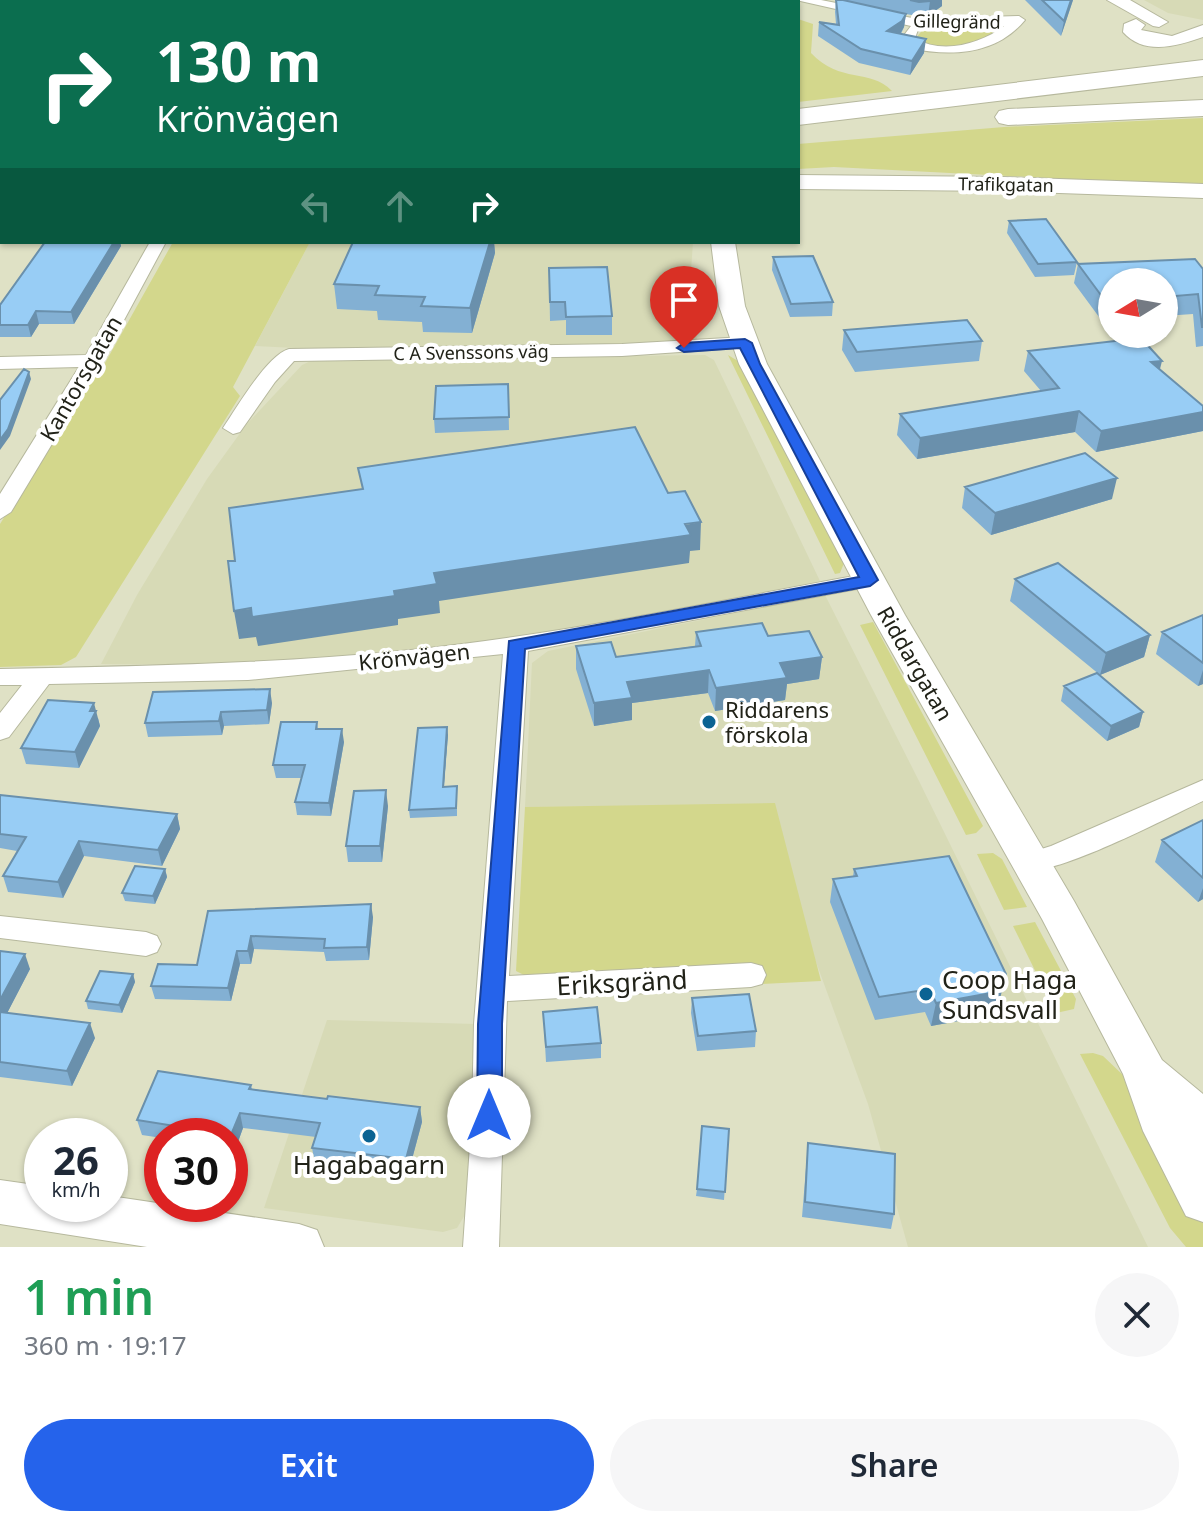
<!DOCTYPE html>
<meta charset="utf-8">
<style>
body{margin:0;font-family:"Noto Sans",sans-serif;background:#f6f6f7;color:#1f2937;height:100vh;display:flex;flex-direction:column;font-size:30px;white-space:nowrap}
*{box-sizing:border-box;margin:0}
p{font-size:26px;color:#747a83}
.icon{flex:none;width:44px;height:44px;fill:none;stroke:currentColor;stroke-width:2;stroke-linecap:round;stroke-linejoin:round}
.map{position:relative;height:1247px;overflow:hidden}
.drawer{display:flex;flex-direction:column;background:#fff;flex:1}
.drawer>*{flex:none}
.hud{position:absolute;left:0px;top:0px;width:800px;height:244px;box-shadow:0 2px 6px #0004;background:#0b6e4f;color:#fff;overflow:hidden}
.needle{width:52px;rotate:259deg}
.buttons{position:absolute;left:1098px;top:268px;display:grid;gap:16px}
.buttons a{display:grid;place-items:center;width:80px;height:80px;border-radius:50%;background:#fff;box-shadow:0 2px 6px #0004;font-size:40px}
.speed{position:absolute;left:24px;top:1118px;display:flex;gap:16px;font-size:40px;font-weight:700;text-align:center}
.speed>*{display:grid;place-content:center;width:104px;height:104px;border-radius:50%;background:#fff;box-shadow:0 2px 6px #0004;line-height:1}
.speed small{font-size:20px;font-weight:400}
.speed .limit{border:12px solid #d22;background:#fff;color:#111}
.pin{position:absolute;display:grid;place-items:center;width:68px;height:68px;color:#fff;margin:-82px -34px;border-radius:50% 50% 50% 0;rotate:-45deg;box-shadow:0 0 8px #0007}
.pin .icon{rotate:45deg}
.me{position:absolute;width:88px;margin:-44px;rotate:0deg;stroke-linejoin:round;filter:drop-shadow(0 0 6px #0008)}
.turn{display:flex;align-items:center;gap:28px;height:168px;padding:0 24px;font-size:36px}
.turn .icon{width:104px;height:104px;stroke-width:2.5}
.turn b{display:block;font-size:56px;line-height:68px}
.lanes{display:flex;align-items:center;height:76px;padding:0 24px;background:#0003;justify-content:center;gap:40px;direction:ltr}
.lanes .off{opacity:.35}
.round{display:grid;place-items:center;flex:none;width:84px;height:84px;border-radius:42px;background:#f6f6f7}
.summary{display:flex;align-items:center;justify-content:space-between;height:136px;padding:0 24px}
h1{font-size:48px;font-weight:600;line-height:60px;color:#1e9e55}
.cta{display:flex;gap:16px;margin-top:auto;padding:16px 24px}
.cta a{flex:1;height:92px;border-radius:48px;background:#2563eb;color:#fff;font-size:32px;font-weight:600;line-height:92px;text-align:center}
.cta a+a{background:#f6f6f7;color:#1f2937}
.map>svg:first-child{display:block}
.built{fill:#d7dab6}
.green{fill:#d3d78c}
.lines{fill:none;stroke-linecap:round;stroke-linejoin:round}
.street-casing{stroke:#b6b89d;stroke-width:2}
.secondary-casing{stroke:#b6b89d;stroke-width:2}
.highway-casing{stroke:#b6b89d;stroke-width:2}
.street{fill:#fff;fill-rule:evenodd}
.secondary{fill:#fff;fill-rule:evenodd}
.highway{fill:#fff;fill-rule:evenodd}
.wall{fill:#83b0d3}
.shaded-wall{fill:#6a90ac}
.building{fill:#98cdf5;stroke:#6a90ac;stroke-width:2}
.route{fill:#2563eb;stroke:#184099;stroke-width:2}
.poi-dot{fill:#0b6393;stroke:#fff;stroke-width:3}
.labels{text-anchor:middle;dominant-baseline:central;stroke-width:8;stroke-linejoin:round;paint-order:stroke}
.far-street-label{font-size:18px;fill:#212218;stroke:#fff}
.street-label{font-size:22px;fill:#212218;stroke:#fff}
.poi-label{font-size:22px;fill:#212218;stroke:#fff;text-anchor:start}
.near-poi-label{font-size:26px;fill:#212218;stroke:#fff;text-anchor:start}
.near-street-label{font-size:26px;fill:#212218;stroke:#fff}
</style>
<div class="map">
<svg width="1203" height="1247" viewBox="0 0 1203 1247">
<rect width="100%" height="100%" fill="#dfe1c5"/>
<path class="built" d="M1144 0H1203V20L1168 13Z
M310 242H693L690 285H684L698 343 336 350 255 346Z
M705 355 714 360 820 581 575 630 402 651 250 665 101 664 137 595 207 479 246 425 302 365 313 360Z
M825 595 919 781 1148 1247H908L868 1104 816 962 748 805 525 807 532 663 548 651Z
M327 1020 476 1024 469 1208 457 1228 443 1232 264 1208Z"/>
<path class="green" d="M798 19 813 24 811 53C840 84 870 68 892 91L798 102Z
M965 25H983L999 29C977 45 940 59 915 39L925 27Z
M1203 118V186L834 167 798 169V144L1004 127Z
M173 242H310L233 387 240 396 76 657 61 665 0 667V524L95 372 105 363Z
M728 355 738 361 844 563 840 573 835 574Z
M873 622 983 826 976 833 966 835 860 625Z
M775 803 821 981 761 984 530 978 516 971 525 807Z
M993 853 1002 859 1027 907 1004 910 977 854Z
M1035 922 1076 999 1074 1009 1056 1013 1013 926Z
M1093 1053 1103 1056 1124 1076 1203 1219V1247H1186L1170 1228 1080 1054Z"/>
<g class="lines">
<g class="street-casing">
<path id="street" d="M111 0H128L129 2H112Z
M333 0H345V2H333Z
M544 0H556L557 2H545Z
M580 0H592V2H580Z
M796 0H821L917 19 1019 16 1025 20C996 55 952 57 909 48L901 39 911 26ZM1004 26C981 44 941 55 915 38L919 27Z
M0 91H2V99H0Z
M150 242H166L102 361 11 512 0 519V494L79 367 0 369V357L86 355Z
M745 337 752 339 754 343 752 347 622 356 294 361 275 382 240 432 233 434 223 428C236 409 267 355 289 349L622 344Z
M870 573 878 575 882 580 878 585 528 651 509 976 751 963 762 966 766 975 762 984 751 987 507 1001 499 1247H463L472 1116 474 1024 503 654 248 680 49 684 9 737 0 740V713L22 685H0V669C137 666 274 664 411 650 565 634 717 601 870 573Z
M1203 780V801C1168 817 1050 880 1019 870L1015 863 1019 856 1051 846Z
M0 916 146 932 157 936 161 944 157 952 146 956 0 938Z"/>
</g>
<g class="secondary-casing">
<path id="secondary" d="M1107 0H1130L1168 22 1159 27 1153 26Z
M1136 19 1145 25 1141 30 1172 36 1203 25V37C1178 46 1144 56 1123 32L1124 24Z
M798 175 1002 177 1203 184V198L1002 191 798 189Z
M0 224H2V238H0Z
M711 242H735L745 306 767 364 905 615 1074 901 1162 1060 1203 1094V1222L1186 1216 1143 1131 1123 1074 1042 919 871 615 739 364 719 306Z
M0 1180 42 1186V1204H110V1196L299 1224 317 1230 324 1247H147L0 1224Z"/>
</g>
<g class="highway-casing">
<path id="highway" d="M1203 60V76L798 125V109Z
M1203 100V116L1008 125 999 123 995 117 999 111 1008 109Z
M0 186H2V204H0Z"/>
</g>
<use href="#street" class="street"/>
<use href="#secondary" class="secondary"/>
<use href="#highway" class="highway"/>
</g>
<path class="wall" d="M836 0H942V6L928 16H917L906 14 904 27 901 34 924 53 910 75 859 63 818 36 819 22 836 24 835 12Z
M1025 0H1073L1061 36Z
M1009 221 1077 262 1074 275 1035 277 1007 233Z
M45 242H120L121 246 74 324H39L31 337H0V305Z
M353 242H494L495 253 472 333 423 332 422 322 378 320 377 311 337 309 334 284Z
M773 257 833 302 832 316 790 317 772 270Z
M1078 264 1203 269V346L1196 347 1193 314 1164 316V282H1112V320L1102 321 1074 283Z
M549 268 612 316V335H566V320L550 321Z
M844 330 982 341 979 361 855 372 842 350Z
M1028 351 1160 369 1203 406V431L1096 452 1075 432 917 459 897 435 900 414 1041 391 1024 371Z
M508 384 509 430 435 433 434 419Z
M965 487 1112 499 991 535 962 508Z
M1015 579 1150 635 1144 657 1100 675 1010 601Z
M1203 615V684L1198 686 1156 654 1162 632Z
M696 632 768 636 822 657 819 679 787 684 785 700 715 711 708 693 632 703V720L594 726 576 669V646L616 657 695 646Z
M1064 686 1143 712 1139 727 1107 741 1061 701Z
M272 703 269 724 224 726 222 735 148 737 145 723Z
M98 718 100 726 79 768 26 764 21 748Z
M317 722 318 729 344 742 331 816 297 815 295 802 302 778H276L273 765Z
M448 735 444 787 457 794V816L410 818 409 810Z
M0 795 177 814 180 829 162 866 84 856 63 898 8 892 3 876 17 851 0 848Z
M388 806 382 862H348L346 846Z
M1203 820V899L1198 902 1155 862 1162 840Z
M165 869 167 877 155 904 125 901 122 893Z
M854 869 996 1014 931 1026 925 1012 875 1020 830 902 833 879 853 877Z
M208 911 373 917 369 960 326 961 324 952 254 949 251 964H240L231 1001 155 999 151 986 197 965Z
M0 951 30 969 7 1013 95 1038 72 1086 0 1077Z
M133 974 135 982 122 1013 88 1009 86 1001Z
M692 998 756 1031 755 1047 697 1051 691 1013Z
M544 1027 601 1043V1058L546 1062Z
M251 1085 252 1089 327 1099 420 1107 422 1122 408 1174 315 1163 312 1148 316 1137 243 1128 235 1150 230 1149V1136H162V1138L142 1135 137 1120Z
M729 1129 724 1200 696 1196 697 1189Z
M808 1143 894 1214 891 1229 802 1217Z"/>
<path class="shaded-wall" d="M932 0H942V6L928 16 930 1Z
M1071 0H1073L1061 36 1064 21Z
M906 14 904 27 900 34 887 31Z
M926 39 924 53 910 75 912 61Z
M114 242H120L121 246 74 324 71 312Z
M490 242H494L495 253 472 333 470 308Z
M36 311 39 324 31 337 28 325Z
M1162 361 1157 381 1151 362Z
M29 372 31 379 10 436 0 450V440Z
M1079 411 1075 432 917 459 920 438Z
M1203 412V431L1096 452 1101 431Z
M1117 478 1112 499 991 535 995 513Z
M701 522 700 550 690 551 689 563 439 601 440 613 398 619V625L258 646 256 637 239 639 234 611 394 591 434 573Z
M1150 635 1144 657 1100 675 1106 653Z
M822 657 819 679 787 684 785 700 715 711 716 688 780 663Z
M709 670 708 693 632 703V720L594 726V703L627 682Z
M1203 670V684L1198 686Z
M270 689 272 703 269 724 267 710Z
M94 703 100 726 79 768 75 752Z
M221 712 224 726 222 735 219 721Z
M1143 712 1139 727 1107 741 1111 726Z
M447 727 448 735 443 795V787Z
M342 729 344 742 331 816 329 803Z
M386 790 388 806 382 862 380 846Z
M177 814 180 829 162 866 158 850Z
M79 841 84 856 63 898 58 882Z
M165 869 167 877 155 904 153 896Z
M1203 888V899L1198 902Z
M371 904 373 917 369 960 367 947Z
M251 936 254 949 251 964 248 951Z
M237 951 240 964 231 1001 228 988Z
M25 954 30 969 0 1027V1000Z
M133 974 135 982 122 1013 119 1005Z
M1002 991 996 1014 931 1026 936 1003Z
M90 1023 95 1038 72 1086 67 1071Z
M420 1107 422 1122 408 1174 406 1159Z
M240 1113 243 1128 235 1150 231 1135Z"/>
<path class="building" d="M0 0H68L66 2H2V42H0Z
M142 0H313V2H143Z
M380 0H524L525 2H380Z
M601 0H716L717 2H602Z
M836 0H843L906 14 902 21 887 31 926 39 912 61 861 49 819 22 839 25Z
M910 0H932L930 1 919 2Z
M1042 0H1071L1064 21Z
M1046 219 1077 262 1038 264 1009 221Z
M45 242H114L71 312 36 311 28 325H0V305Z
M353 242H490L470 308 421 306 425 297 375 295 379 286 334 284Z
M813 256 833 302 791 304 773 257Z
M1195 259 1203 269V327H1202L1198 294 1164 297V282H1112V301L1106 302 1078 264Z
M607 267 612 316 566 317 565 302H550L549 268Z
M967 320 982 341 857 352 844 330Z
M1141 338 1162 361 1151 362 1203 406V412L1101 431 1079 411 920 438 900 414 1059 388 1028 351Z
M24 369 29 372 8 429 0 440V400Z
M508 384 509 417 434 419 436 386Z
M635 427 668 493 685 491 701 522 685 524 691 535 434 573 437 584 394 591 395 596 252 617 251 608 234 611 228 561H235L229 508 363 489 358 468Z
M1085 453 1117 478 995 513 965 487Z
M1058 563 1150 635 1106 653 1015 579Z
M1203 615V663L1162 632Z
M762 623 768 636 809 631 822 657 780 663 787 678 716 688 709 670 627 682 632 698 594 703 576 646 611 642 616 657 701 646 696 632Z
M1097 673 1143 712 1111 726 1064 686Z
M270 689 267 710 221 712 219 721 145 723 153 692Z
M48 700 94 703 90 711H96L75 752 21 748Z
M281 722H317L316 729H342L329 803 295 802 305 765H273Z
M447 727 443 787 457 786 456 808 409 810 418 728Z
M386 790 380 846H346L354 791Z
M0 795 177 814 158 850 79 841 58 882 3 876 26 837 0 834Z
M1203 820V878L1162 840Z
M949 856 1006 974 1002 991 936 1003 930 989 879 997 833 879 857 876 854 869Z
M135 866 165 869 153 896 122 893Z
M371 904 367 947 324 948 325 939 251 936 248 951H237L228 988 151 986 158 964 197 965 208 911Z
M0 951 25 954 0 1000Z
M100 971 133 974 119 1005 86 1001Z
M749 994 756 1031 698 1036 692 998Z
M597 1007 601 1043 546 1047 543 1012Z
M0 1012 90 1023 67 1071 0 1062Z
M158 1071 251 1085 249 1089 327 1099 328 1096 420 1107 406 1159 312 1148 320 1123 240 1113 231 1135 137 1120Z
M702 1126 729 1129 725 1192 697 1189Z
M808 1143 895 1154 894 1214 805 1202Z"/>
<path class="route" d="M745 339 752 343 760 364 878 580 870 586 525 649 502 1024V1116L498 1124 489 1127 480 1124 477 1116 478 1024 509 641 859 577 740 348 684 352 677 348 684 343Z"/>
<g class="poi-dot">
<circle cx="709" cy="722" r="8"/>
<circle cx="926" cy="994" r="8"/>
<circle cx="369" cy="1136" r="8"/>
</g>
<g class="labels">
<g class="far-street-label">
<text transform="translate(957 21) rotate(1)">Gillegränd</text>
<text transform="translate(1006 184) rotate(1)">Trafikgatan</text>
<text transform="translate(471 352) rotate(-1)">C A Svenssons väg</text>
</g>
<g class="street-label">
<text transform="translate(80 378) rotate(-60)">Kantorsgatan</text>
<text transform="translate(414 656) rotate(-6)">Krönvägen</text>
<text transform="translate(916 663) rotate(60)">Riddargatan</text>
</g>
<g class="poi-label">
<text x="725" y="709">Riddarens<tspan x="725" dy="25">förskola</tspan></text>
</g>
<g class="near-poi-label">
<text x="942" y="979">Coop Haga<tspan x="942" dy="30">Sundsvall</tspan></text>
<text x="369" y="1164" text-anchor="middle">Hagabagarn</text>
</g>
<g class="near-street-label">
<text transform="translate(622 982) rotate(-3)">Eriksgränd</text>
</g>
</g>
</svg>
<div class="buttons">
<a><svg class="needle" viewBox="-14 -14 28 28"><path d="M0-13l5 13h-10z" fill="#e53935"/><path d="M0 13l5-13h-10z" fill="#747a83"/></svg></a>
</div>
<div class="speed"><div>26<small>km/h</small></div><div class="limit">30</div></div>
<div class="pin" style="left:684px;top:348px;background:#d93025"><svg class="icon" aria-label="arrive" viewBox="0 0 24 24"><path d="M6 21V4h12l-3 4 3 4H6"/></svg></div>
<svg class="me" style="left:489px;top:1116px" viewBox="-20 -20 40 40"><circle r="19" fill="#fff"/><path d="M0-13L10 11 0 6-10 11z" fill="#2563eb"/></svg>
<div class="hud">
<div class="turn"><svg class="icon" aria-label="right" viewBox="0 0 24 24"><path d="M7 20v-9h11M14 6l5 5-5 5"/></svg><div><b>130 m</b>Krönvägen</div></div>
<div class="lanes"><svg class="icon off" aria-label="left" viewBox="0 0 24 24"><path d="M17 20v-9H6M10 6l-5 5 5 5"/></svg><svg class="icon off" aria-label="ahead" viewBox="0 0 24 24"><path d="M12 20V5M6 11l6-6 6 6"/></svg><svg class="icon" aria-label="right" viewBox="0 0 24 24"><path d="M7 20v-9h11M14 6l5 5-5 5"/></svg></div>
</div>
</div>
<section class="drawer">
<div class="summary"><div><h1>1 min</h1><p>360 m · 19:17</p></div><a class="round"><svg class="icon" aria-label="close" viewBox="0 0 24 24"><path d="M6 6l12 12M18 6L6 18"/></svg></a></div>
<div class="cta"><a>Exit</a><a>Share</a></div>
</section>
